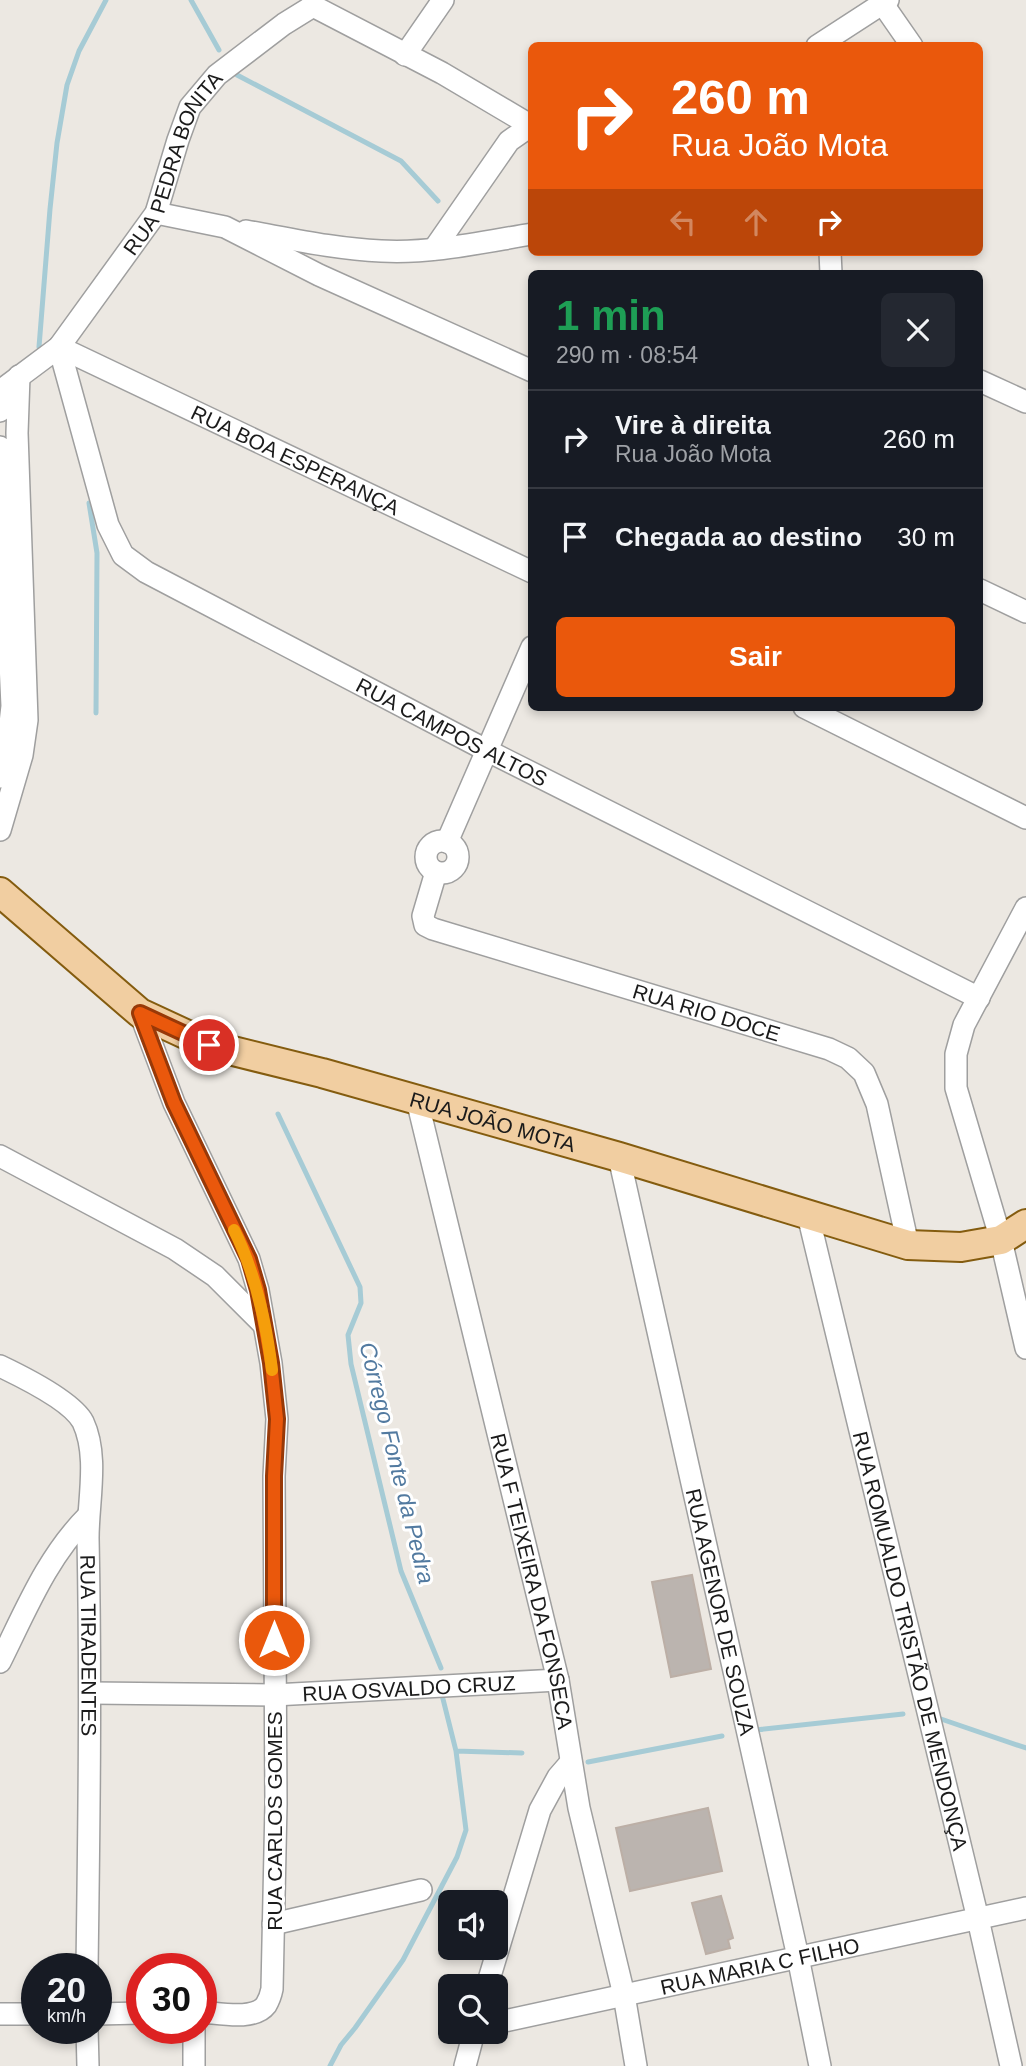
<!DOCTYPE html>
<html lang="pt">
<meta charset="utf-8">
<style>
body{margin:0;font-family:Arial,sans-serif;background:#242831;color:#f1f3f6;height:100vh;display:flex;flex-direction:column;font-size:26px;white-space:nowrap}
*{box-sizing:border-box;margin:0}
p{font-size:23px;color:#9ea1a6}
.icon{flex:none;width:38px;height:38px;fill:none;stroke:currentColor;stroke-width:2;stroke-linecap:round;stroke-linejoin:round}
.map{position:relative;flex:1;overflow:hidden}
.panel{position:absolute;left:528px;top:270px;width:455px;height:441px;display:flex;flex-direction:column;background:#171b24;border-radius:10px;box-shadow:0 4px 10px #0003}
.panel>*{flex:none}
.banner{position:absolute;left:528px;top:42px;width:455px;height:214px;border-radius:10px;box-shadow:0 4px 10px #0003;background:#ea580c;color:#fff;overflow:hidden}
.controls{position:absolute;left:438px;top:1890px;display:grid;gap:14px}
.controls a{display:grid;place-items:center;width:70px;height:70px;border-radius:10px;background:#171b24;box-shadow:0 4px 10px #0003;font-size:35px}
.speed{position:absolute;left:21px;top:1953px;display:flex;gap:14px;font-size:35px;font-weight:700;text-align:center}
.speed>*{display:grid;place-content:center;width:91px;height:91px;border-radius:50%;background:#171b24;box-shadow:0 4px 10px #0003;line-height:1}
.speed small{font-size:18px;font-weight:400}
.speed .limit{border:10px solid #d22;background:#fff;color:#111}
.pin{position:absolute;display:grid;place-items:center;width:60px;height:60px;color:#fff;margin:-30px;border:4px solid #fff;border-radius:50%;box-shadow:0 2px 7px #0007}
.me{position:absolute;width:77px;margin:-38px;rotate:0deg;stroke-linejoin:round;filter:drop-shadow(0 0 5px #0008)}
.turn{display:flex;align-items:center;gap:24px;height:147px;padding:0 28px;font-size:32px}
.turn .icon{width:91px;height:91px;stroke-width:2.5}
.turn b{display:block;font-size:49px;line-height:60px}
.lanes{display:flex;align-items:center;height:66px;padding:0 28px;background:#0003;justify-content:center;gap:35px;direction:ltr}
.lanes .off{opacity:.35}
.round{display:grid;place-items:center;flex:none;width:74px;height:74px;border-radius:10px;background:#242831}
.head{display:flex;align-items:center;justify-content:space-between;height:119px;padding:0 28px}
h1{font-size:42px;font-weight:600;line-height:52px;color:#1e9e55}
.button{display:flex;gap:14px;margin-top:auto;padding:14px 28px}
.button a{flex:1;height:80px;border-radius:10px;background:#ea580c;color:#fff;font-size:28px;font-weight:600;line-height:80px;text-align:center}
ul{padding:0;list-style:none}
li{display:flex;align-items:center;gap:21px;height:98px;padding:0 28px;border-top:2px solid #363941}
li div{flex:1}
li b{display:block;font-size:26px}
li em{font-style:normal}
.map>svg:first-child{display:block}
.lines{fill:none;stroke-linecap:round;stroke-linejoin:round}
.stream{stroke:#a6cbd5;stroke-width:5}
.building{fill:#bbb4af;stroke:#bcafa6;stroke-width:2}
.minor-casing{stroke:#9f9f9f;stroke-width:24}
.major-casing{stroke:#845c0f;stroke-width:32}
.minor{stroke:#fff;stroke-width:21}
.major{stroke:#f1cea1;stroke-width:28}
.route-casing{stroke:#983908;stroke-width:18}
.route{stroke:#ea580c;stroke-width:12}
.slow{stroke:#f59e0b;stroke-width:12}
.labels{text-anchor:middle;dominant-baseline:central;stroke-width:6;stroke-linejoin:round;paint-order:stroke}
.street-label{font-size:21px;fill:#1b1b1b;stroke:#fff}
.water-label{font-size:23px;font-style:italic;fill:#527aa0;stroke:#fff}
</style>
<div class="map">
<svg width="1026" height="2066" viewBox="0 0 1026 2066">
<rect width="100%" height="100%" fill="#ece8e2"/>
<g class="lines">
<path class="stream" d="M191 0 219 50
M237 75 401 161 438 201
M39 347 50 209 57 143 67 85 79 51 106 0
M89 503 97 553 96 713
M278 1114 360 1287 361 1303 348 1335 351 1364 401 1571 441 1668
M941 1719 1026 1748
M756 1730 903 1714
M456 1751 522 1753
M588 1762 722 1736
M330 2066 341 2045 355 2028 403 1960 457 1857 466 1830 456 1751 442 1695"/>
</g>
<path class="building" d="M692 1575 711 1669 671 1677 652 1582Z
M708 1808 722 1871 630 1891 616 1828Z
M721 1896 733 1938 728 1940 730 1948 706 1954 692 1903Z"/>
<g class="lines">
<g class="minor-casing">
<g id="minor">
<path d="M313 0V6L442 73 530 125"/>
<path d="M880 0 912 46"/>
<path d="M817 46 888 0"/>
<path d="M405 55 443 0"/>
<path d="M156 213 225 227 319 275 532 371"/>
<path d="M246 231C291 239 336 249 381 251 431 254 483 242 532 234"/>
<path d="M434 249 509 141 532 125"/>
<path d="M830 252 831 273"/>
<path id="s1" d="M59 347 108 525 123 555 146 572 486 750 979 998"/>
<path id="s2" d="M59 347 532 572"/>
<path d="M980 381 1026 402"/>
<path id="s3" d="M0 391 59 347 156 213 178 140 190 107 217 75 284 24 313 6"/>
<path d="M0 411 3 389"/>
<path d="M0 447 12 706 6 758 0 777"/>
<path d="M980 590 1026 612"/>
<path d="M804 707 1026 818"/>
<path d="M0 830 22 755 27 720 17 433 19 376"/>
<circle cx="442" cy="857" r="16"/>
<path d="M447 842 532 647"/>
<path id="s4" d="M436 872 423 916 425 925 433 929 829 1049 848 1058 864 1073 877 1104 908 1245"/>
<path d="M1026 908 964 1025 956 1054V1088L1001 1240 1026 1348"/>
<path d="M140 1013 174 1103 249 1259 258 1290 271 1363 277 1419 274 1476 276 1804 272 1989C271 1994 269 2000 266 2005 254 2021 219 2013 201 2012"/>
<path id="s5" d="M417 1100 558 1680 579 1808 624 1995 636 2066"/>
<path d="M0 1156 175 1249 215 1276 264 1325"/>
<path id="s6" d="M619 1157 798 1957 820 2066"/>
<path id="s7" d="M808 1215 978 1919 1011 2066"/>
<path id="s8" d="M0 1366C21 1376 72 1401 83 1422 99 1456 88 1501 88 1538 91 1682 89 1825 87 1969"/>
<path d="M0 1662C26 1610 47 1557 88 1516"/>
<path id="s9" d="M91 1693 274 1695 558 1680"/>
<path d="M273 1924 421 1890"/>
<path d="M487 1986 540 1810 558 1777 571 1762"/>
<path d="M0 2014H37"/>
<path d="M96 2014 142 2013"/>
<path id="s10" d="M495 2023 1026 1908"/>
<path d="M87 2028 88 2066"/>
<path d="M194 2066V2028"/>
<path d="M465 2066 474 2032"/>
</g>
</g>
<g class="major-casing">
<g id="major">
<path id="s11" d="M0 892 140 1013 209 1045 322 1073 619 1157 908 1245 961 1247 1001 1240 1026 1224"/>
</g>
</g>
<use href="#minor" class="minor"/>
<use href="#major" class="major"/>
</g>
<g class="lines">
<g class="route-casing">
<path id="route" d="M209 1045 140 1013 174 1103 249 1259 258 1290 271 1363 277 1419 274 1476V1640"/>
</g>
<use href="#route" class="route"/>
<path class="slow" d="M234 1230C256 1274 266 1321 272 1370"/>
</g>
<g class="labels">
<g class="street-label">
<text stroke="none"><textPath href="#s3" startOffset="292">RUA PEDRA BONITA</textPath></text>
<text stroke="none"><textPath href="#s2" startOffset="262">RUA BOA ESPERANÇA</textPath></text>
<text stroke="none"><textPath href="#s1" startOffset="592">RUA CAMPOS ALTOS</textPath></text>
<text stroke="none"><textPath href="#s4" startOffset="350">RUA RIO DOCE</textPath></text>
<text stroke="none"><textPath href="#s11" startOffset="555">RUA JOÃO MOTA</textPath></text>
<text stroke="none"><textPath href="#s5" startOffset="495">RUA F TEIXEIRA DA FONSECA</textPath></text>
<text stroke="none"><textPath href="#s6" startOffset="466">RUA AGENOR DE SOUZA</textPath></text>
<text stroke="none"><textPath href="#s7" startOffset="438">RUA ROMUALDO TRISTÃO DE MENDONÇA</textPath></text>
<text stroke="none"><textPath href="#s8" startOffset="326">RUA TIRADENTES</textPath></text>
<text stroke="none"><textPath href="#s9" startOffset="318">RUA OSVALDO CRUZ</textPath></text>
<text transform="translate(274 1821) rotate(-90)">RUA CARLOS GOMES</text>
<text stroke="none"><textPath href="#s10" startOffset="271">RUA MARIA C FILHO</textPath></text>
</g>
<g class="water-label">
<text transform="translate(397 1463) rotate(76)">Córrego Fonte da Pedra</text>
</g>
</g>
</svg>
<div class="controls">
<a><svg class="icon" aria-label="sound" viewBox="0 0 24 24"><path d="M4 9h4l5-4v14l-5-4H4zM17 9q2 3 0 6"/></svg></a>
<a><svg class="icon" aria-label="search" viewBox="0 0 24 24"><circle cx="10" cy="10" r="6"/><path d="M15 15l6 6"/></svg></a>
</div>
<div class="speed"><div>20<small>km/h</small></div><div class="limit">30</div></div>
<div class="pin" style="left:209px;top:1045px;background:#d93025"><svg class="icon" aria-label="arrive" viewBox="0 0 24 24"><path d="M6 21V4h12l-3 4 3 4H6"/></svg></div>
<svg class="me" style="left:274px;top:1640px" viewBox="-20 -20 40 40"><circle r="17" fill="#ea580c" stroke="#fff" stroke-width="3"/><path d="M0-11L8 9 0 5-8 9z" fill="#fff"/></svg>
<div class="banner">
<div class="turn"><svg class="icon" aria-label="right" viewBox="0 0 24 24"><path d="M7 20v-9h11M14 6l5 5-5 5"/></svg><div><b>260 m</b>Rua João Mota</div></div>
<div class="lanes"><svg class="icon off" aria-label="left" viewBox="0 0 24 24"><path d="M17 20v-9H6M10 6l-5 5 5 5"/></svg><svg class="icon off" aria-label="ahead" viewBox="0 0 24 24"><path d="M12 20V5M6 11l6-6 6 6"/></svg><svg class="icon" aria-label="right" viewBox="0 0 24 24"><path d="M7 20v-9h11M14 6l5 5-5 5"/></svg></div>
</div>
<section class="panel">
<div class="head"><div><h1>1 min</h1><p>290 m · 08:54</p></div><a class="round"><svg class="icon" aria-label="close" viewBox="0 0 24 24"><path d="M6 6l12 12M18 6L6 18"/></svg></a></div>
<ul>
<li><svg class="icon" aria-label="right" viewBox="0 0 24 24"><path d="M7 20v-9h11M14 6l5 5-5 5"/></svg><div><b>Vire à direita</b><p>Rua João Mota</p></div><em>260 m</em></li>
<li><svg class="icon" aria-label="arrive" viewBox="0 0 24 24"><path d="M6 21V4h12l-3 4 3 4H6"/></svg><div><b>Chegada ao destino</b></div><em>30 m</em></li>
</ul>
<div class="button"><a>Sair</a></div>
</section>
</div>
